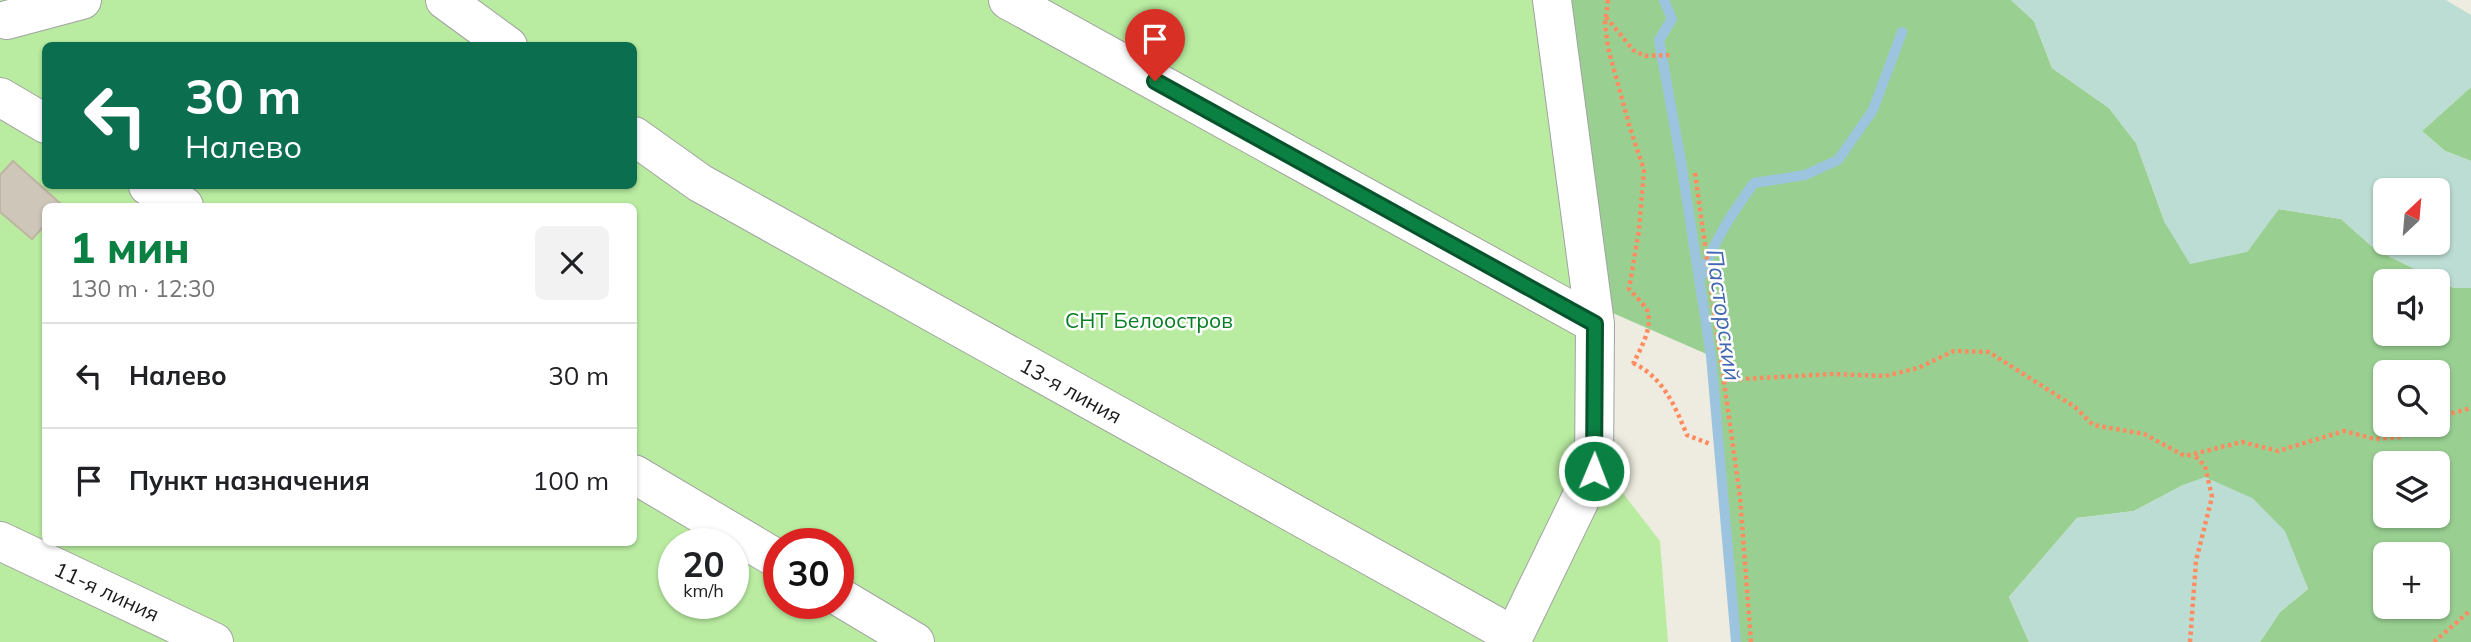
<!DOCTYPE html>
<html lang="ru">
<meta charset="utf-8">
<style>
body{margin:0;font-family:Mulish,sans-serif;background:#f2f2f2;color:#202124;height:100vh;display:flex;flex-direction:column;font-size:26px;white-space:nowrap}
*{box-sizing:border-box;margin:0}
p{font-size:23px;color:#757577}
.icon{flex:none;width:38px;height:38px;fill:none;stroke:currentColor;stroke-width:2;stroke-linecap:round;stroke-linejoin:round}
.map{position:relative;flex:1;overflow:hidden}
.side{position:absolute;left:42px;top:203px;width:595px;height:343px;display:flex;flex-direction:column;background:#fff;border-radius:10px;box-shadow:0 2px 5px #0004}
.side>*{flex:none}
.hud{position:absolute;left:42px;top:42px;width:595px;height:147px;border-radius:10px;box-shadow:0 2px 5px #0004;background:#0b6e4f;color:#fff;overflow:hidden}
.needle{width:46px;rotate:26deg}
.buttons{position:absolute;left:2373px;top:178px;display:grid;gap:14px}
.buttons a{display:grid;place-items:center;width:77px;height:77px;border-radius:10px;background:#fff;box-shadow:0 2px 5px #0004;font-size:35px}
.speed{position:absolute;left:658px;top:528px;display:flex;gap:14px;font-size:35px;font-weight:700;text-align:center}
.speed>*{display:grid;place-content:center;width:91px;height:91px;border-radius:50%;background:#fff;box-shadow:0 2px 5px #0004;line-height:1}
.speed small{font-size:18px;font-weight:400}
.speed .limit{border:10px solid #d22;background:#fff;color:#111}
.pin{position:absolute;display:grid;place-items:center;width:60px;height:60px;color:#fff;margin:-72px -30px;border-radius:50% 50% 50% 0;rotate:-45deg;box-shadow:0 0 7px #0007}
.pin .icon{rotate:45deg}
.me{position:absolute;width:77px;margin:-38px;rotate:1deg;stroke-linejoin:round;filter:drop-shadow(0 0 5px #0008)}
.turn{display:flex;align-items:center;gap:24px;height:147px;padding:0 28px;font-size:32px}
.turn .icon{width:91px;height:91px;stroke-width:2.5}
.turn b{display:block;font-size:49px;line-height:60px}
.round{display:grid;place-items:center;flex:none;width:74px;height:74px;border-radius:10px;background:#f2f2f2}
.overview{display:flex;align-items:center;justify-content:space-between;height:119px;padding:0 28px}
h1{font-size:42px;font-weight:800;line-height:52px;color:#0b8043}
ul{padding:0;list-style:none}
li{display:flex;align-items:center;gap:21px;height:105px;padding:0 28px;border-top:2px solid #e0e0e0}
li div{flex:1}
li b{display:block;font-size:26px}
li em{font-style:normal}
.map>svg:first-child{display:block}
.grass{fill:#b9eca1;fill-rule:evenodd}
.forest{fill:#99d092;fill-rule:evenodd}
.wetland{fill:#bcddd3;fill-rule:evenodd}
.lines{fill:none;stroke-linecap:round;stroke-linejoin:round}
.stream{stroke:#9dc4df;stroke-width:10}
.building{fill:#cec6b9;stroke:#c0b4a2;stroke-width:2}
.street-casing{stroke:#a2a2a2;stroke-width:40}
.path{stroke:#ff8c60;stroke-width:4.5;stroke-dasharray:3.5 3.5;stroke-linecap:butt}
.street{stroke:#fff;stroke-width:38}
.route-casing{stroke:#07532c;stroke-width:18}
.route{stroke:#0b8043;stroke-width:12}
.labels{text-anchor:middle;dominant-baseline:central;stroke-width:5;stroke-linejoin:round;paint-order:stroke}
.park-label{font-size:21px;fill:#057e24;stroke:#fff}
.street-label{font-size:21px;fill:#1b1b1b;stroke:#fff}
.water-label{font-size:23px;font-style:italic;fill:#4367b0;stroke:#fff}
</style>
<div class="map">
<svg width="2471" height="642" viewBox="0 0 2471 642">
<rect width="100%" height="100%" fill="#eeece0"/>
<path class="grass" d="M0 0H1550L1595 457 1660 541 1668 642H0ZM46 46H634V186H46ZM46 206H634V542H46ZM674 544H733V604H674ZM779 544H838V604H779Z"/>
<path class="forest" d="M1550 0H2011L2034 21 2052 68 2109 108 2136 143 2165 223 2247 252 2278 209 2341 219 2376 250 2454 288H2471V642H2260L2280 612 2308 589 2284 531 2252 498 2183 485 2134 511 2077 518 2009 597 2029 642H1736L1711 356 1592 304ZM2385 282H2438V334H2385ZM2385 373H2438V425H2385ZM2385 464H2438V516H2385ZM2385 555H2438V607H2385Z
M2471 87V161L2445 151 2422 131Z"/>
<path class="wetland" d="M2011 0H2446L2471 15V87L2422 131 2445 151 2471 161V288H2454L2376 250 2341 219 2279 209 2247 252 2190 264 2165 223 2136 143 2109 108 2052 68 2034 21ZM2385 191H2438V243H2385Z
M2205 477 2252 498 2285 531 2308 589 2280 612 2260 642H2029L2009 597 2077 518 2134 511 2183 485Z"/>
<g class="lines">
<path class="stream" d="M1664 0 1672 19 1659 40 1681 162 1711 356 1736 642
M1700 280C1712 244 1732 213 1754 183L1805 175 1838 160 1873 110 1902 32"/>
</g>
<path class="building" d="M13 161 62 205 46 206V224L32 239 0 212V175Z"/>
<g class="lines">
<g class="street-casing">
<path id="street" d="M445 0 508 46
M1008 0 1595 324
M7 20 82 0
M0 97 46 124
M634 136 700 183 1514 636
M148 186 184 206
M634 474 779 560
M0 541 214 642
M838 596 915 642
M1511 642 1594 471 1595 324 1552 0"/>
</g>
<path class="path" d="M1608 0 1605 23 1608 48 1630 128 1644 170 1639 230 1629 289C1634 295 1643 303 1647 310 1654 326 1640 350 1633 364
M1606 17 1633 50 1645 56 1670 55
M1695 173 1740 497 1751 642
M1633 363C1663 377 1675 406 1687 435L1710 444
M1725 380 1832 374 1885 376 1918 368 1954 351 1989 352 2075 407 2093 425 2144 434 2185 456 2242 442 2278 451 2344 431 2375 439 2401 437 2420 425
M2438 417 2471 408
M2190 642 2196 561 2212 497 2205 466 2194 455
M2434 642 2471 610"/>
<use href="#street" class="street"/>
</g>
<g class="lines">
<g class="route-casing">
<path id="route" d="M1155 81 1595 324 1594 471"/>
</g>
<use href="#route" class="route"/>
</g>
<g class="labels">
<g class="park-label">
<text x="1149" y="320">СНТ Белоостров</text>
</g>
<g class="street-label">
<text transform="translate(1071 390) rotate(29)">13-я линия</text>
<text transform="translate(107 591) rotate(25)">11-я линия</text>
</g>
<g class="water-label">
<text transform="translate(1724 315) rotate(82)">Пасторский</text>
</g>
</g>
</svg>
<div class="buttons">
<a><svg class="needle" viewBox="-14 -14 28 28"><path d="M0-13l5 13h-10z" fill="#e53935"/><path d="M0 13l5-13h-10z" fill="#757577"/></svg></a>
<a><svg class="icon" aria-label="sound" viewBox="0 0 24 24"><path d="M4 9h4l5-4v14l-5-4H4zM17 9q2 3 0 6"/></svg></a>
<a><svg class="icon" aria-label="search" viewBox="0 0 24 24"><circle cx="10" cy="10" r="6"/><path d="M15 15l6 6"/></svg></a>
<a><svg class="icon" aria-label="layers" viewBox="0 0 24 24"><path d="M12 4l9 5-9 5-9-5zM3 14l9 5 9-5"/></svg></a>
<a>+</a>
</div>
<div class="speed"><div>20<small>km/h</small></div><div class="limit">30</div></div>
<div class="pin" style="left:1155px;top:81px;background:#d93025"><svg class="icon" aria-label="arrive" viewBox="0 0 24 24"><path d="M6 21V4h12l-3 4 3 4H6"/></svg></div>
<svg class="me" style="left:1594px;top:471px" viewBox="-20 -20 40 40"><circle r="17" fill="#0b8043" stroke="#fff" stroke-width="3"/><path d="M0-11L8 9 0 5-8 9z" fill="#fff"/></svg>
<div class="hud">
<div class="turn"><svg class="icon" aria-label="left" viewBox="0 0 24 24"><path d="M17 20v-9H6M10 6l-5 5 5 5"/></svg><div><b>30 m</b>Налево</div></div>
</div>
<section class="side">
<div class="overview"><div><h1>1 мин</h1><p>130 m · 12:30</p></div><a class="round"><svg class="icon" aria-label="close" viewBox="0 0 24 24"><path d="M6 6l12 12M18 6L6 18"/></svg></a></div>
<ul>
<li><svg class="icon" aria-label="left" viewBox="0 0 24 24"><path d="M17 20v-9H6M10 6l-5 5 5 5"/></svg><div><b>Налево</b></div><em>30 m</em></li>
<li><svg class="icon" aria-label="arrive" viewBox="0 0 24 24"><path d="M6 21V4h12l-3 4 3 4H6"/></svg><div><b>Пункт назначения</b></div><em>100 m</em></li>
</ul>
</section>
</div>
